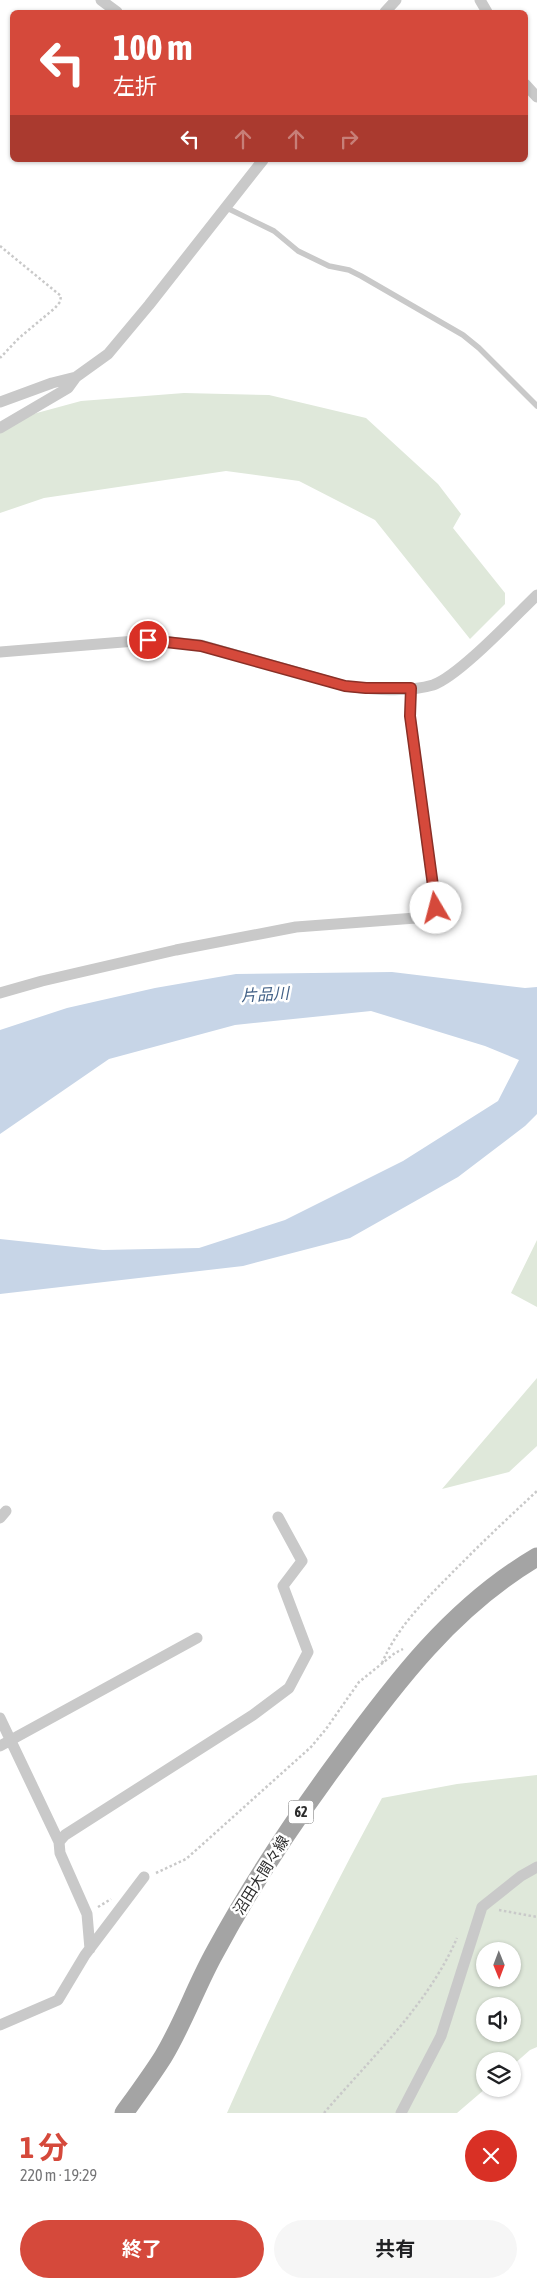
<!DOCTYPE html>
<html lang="ja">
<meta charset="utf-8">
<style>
body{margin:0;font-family:"Asap Condensed","Noto Sans JP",sans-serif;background:#f6f6f6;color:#202124;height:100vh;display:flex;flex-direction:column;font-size:19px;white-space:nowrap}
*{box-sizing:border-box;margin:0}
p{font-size:16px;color:#757577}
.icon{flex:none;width:28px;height:28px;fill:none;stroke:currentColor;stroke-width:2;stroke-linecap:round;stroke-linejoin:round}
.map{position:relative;height:2113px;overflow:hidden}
.details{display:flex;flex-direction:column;background:#fff;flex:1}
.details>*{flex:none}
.guide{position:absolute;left:10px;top:10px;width:518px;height:152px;border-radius:8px;box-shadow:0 1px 4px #0004;background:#d5493b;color:#fff;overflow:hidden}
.needle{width:32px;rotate:179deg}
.buttons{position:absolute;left:476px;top:1942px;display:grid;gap:10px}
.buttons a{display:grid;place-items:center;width:45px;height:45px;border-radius:50%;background:#fff;box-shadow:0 1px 4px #0004;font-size:25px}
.pin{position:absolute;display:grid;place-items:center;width:42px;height:42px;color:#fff;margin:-21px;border:2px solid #fff;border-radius:50%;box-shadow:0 1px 5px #0007}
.me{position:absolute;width:55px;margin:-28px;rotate:352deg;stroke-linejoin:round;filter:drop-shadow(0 0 4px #0008)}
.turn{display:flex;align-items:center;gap:18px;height:105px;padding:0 20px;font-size:22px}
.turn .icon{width:65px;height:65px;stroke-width:2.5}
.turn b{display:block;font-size:35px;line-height:42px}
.lanes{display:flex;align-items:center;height:48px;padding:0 20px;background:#0003;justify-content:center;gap:25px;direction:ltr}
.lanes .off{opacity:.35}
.round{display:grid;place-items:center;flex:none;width:52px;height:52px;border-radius:26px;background:#f6f6f6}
.headline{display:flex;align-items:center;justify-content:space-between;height:85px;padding:0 20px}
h1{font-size:30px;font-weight:700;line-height:38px;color:#d5493b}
.button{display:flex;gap:10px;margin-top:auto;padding:10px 20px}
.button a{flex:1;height:58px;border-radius:30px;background:#d5493b;color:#fff;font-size:20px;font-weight:700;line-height:58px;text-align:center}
.button a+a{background:#f6f6f6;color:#202124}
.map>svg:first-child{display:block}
.green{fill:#dfe8da;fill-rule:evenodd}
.water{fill:#c7d5e7}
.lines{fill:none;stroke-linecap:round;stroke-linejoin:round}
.path{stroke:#c9c9c9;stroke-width:2.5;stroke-dasharray:2.5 2.5;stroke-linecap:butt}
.lane{stroke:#c9c9c9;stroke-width:5.5}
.street{stroke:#c9c9c9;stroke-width:11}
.primary{stroke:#a4a4a4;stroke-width:19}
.route-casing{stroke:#8a2f26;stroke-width:12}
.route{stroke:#d5493b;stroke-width:9}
.labels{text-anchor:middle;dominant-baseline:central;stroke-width:5;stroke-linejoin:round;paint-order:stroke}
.shield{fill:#fff;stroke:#6b6b6b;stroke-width:1}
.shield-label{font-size:14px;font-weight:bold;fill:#2c2c2c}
.street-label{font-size:15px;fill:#2c2c2c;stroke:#fff}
.water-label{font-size:16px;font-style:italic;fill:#416086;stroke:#fff}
</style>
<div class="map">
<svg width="537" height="2113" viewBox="0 0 537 2113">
<rect width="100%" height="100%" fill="#fff"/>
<path class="green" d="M184 393 269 395 366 418 438 484 461 514 453 528 505 593V604L470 639 375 520 299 481 226 471 44 498 0 513V423L81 401Z
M537 1240V1307L511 1293Z
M537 1378V1446L509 1472 442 1489Z
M537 1775V2047L530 2050 513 2065 512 2061H485V2089L457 2113H227C274 2006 326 1901 382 1798L457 1784ZM485 1951H512V1979H485ZM485 2006H512V2034H485Z"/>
<path class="water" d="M392 972 525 988 537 987V1114L525 1126 458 1177 350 1238 243 1266 0 1294V1239L103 1250 199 1248 285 1220 403 1161 498 1101 519 1060 485 1046 371 1011 235 1025 109 1059 0 1134V1030L67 1008 155 988 236 974Z"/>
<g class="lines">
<path class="path" d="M0 246 61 296 60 302 55 308 19 338 0 358
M382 1663C397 1628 423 1602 449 1576 478 1546 507 1519 537 1491
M156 1873 186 1859 204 1843 311 1747 326 1729 359 1682 395 1653 403 1649
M98 1907 111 1899
M499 1910 537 1917
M324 2113C371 2058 428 2005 457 1938"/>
<path class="lane" d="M227 208 274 231 298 251 329 266 349 270 361 276 463 335 479 348 537 406"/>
<path class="street" d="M101 0 117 12
M480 0 487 12
M385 12 396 0
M525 84 537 97
M0 402 52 383 76 377 108 354 149 305 263 160
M0 428 68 388 76 377
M0 652 148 640 201 645 345 686C372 689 406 693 433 685 459 676 515 616 537 595
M0 993 42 981 176 950 296 927 429 917 436 909 410 716 411 688
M0 1518 6 1511
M0 1718 59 1842
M0 1746 197 1638
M90 1949 87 1914 60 1853 59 1842 65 1835 253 1715 289 1688 308 1652 283 1586 302 1561 278 1517
M0 2025 58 2000 85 1955 144 1877
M401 2113 441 2036 482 1907 521 1876 537 1867"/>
<path class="primary" d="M124 2113C137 2095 151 2076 163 2057 183 2024 196 1986 215 1952 251 1885 293 1822 338 1761 395 1683 452 1607 537 1557"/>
</g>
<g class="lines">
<g class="route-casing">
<path id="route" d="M148 640 201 646 345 686 366 688H411L410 716 436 908"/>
</g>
<use href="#route" class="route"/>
</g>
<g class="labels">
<rect class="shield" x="288.5" y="1800.5" width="25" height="23" rx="4"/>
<g class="shield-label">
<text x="301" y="1812">62</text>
</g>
<g class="street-label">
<text transform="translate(261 1875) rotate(-58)">沼田大間々線</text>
</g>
<g class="water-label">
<text transform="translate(265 994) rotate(-3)">片品川</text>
</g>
</g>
</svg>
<div class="buttons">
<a><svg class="needle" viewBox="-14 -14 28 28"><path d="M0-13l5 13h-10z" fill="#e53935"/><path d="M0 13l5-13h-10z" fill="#757577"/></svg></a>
<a><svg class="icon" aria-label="sound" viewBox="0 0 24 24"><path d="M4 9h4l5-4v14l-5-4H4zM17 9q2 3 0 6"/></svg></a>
<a><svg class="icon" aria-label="layers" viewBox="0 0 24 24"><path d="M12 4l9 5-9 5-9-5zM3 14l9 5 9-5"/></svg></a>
</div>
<div class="pin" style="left:148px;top:640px;background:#d93025"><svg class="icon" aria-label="arrive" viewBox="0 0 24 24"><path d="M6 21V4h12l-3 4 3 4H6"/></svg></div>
<svg class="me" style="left:436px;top:908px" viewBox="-20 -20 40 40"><circle r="19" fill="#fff"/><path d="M0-13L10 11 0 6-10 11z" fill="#d5493b"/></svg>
<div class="guide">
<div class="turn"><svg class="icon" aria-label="left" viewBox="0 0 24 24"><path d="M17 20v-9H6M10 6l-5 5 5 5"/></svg><div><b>100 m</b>左折</div></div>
<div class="lanes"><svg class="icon" aria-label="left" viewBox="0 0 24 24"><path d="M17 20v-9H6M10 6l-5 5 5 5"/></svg><svg class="icon off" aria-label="ahead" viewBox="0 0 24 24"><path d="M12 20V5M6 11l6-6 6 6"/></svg><svg class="icon off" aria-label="ahead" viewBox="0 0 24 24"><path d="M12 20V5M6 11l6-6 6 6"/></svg><svg class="icon off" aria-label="right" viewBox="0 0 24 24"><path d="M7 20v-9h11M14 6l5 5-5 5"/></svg></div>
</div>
</div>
<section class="details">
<div class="headline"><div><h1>1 分</h1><p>220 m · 19:29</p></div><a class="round" style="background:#d93025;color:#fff"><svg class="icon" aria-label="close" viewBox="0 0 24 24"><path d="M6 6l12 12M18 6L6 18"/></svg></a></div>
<div class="button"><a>終了</a><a>共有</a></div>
</section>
